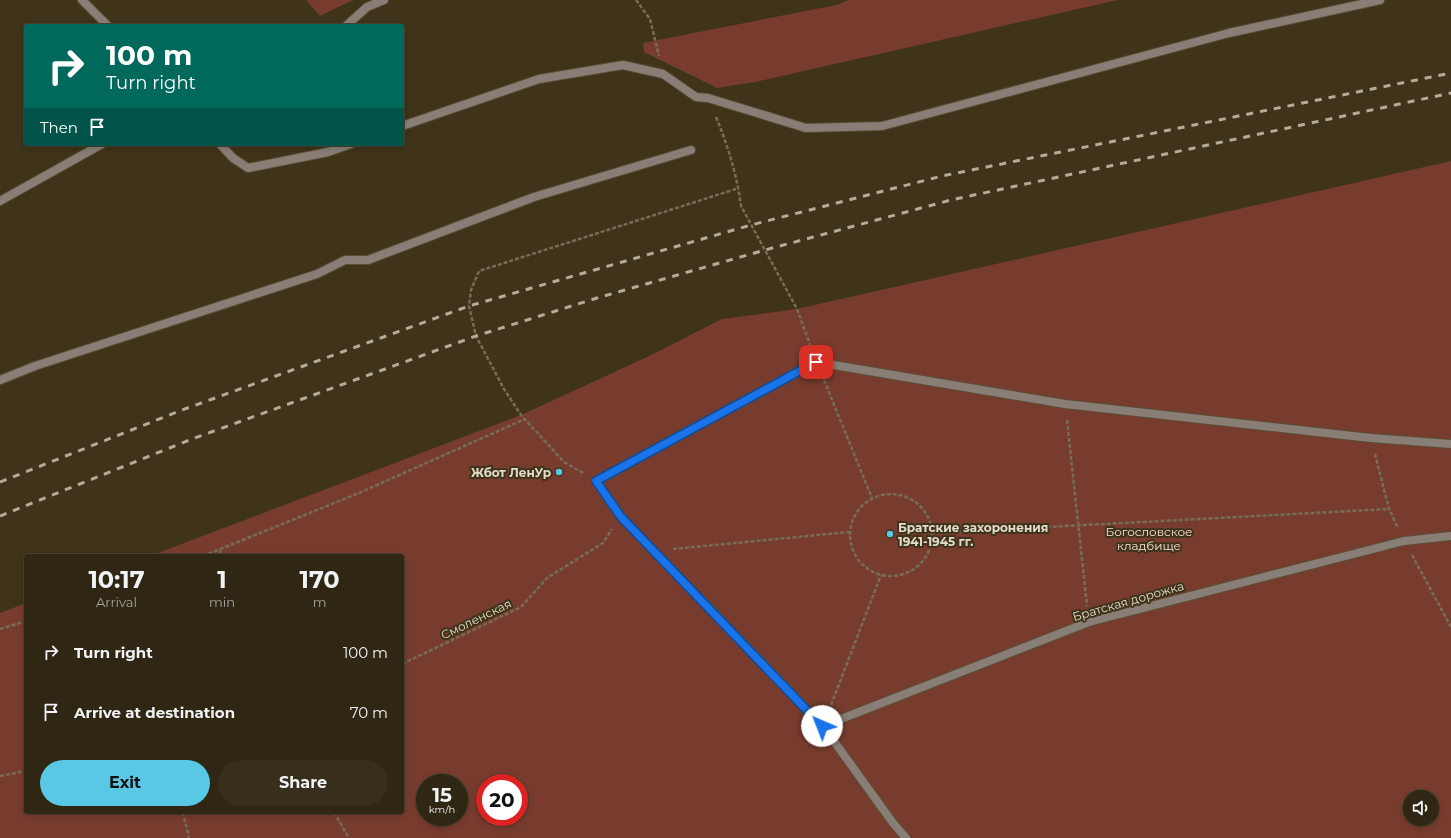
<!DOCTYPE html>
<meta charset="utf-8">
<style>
body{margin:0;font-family:Montserrat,sans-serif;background:#372e1c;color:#f1f3f6;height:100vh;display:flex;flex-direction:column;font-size:15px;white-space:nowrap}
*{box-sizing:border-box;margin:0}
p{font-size:13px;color:#a7a5a0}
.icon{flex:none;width:22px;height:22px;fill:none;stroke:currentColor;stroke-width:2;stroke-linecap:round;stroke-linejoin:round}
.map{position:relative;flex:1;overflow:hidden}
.drawer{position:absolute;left:24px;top:554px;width:380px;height:260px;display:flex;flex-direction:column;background:#2f2613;border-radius:4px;box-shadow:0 2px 6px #0003,0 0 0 1px #4a4333}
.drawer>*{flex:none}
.hud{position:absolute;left:24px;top:24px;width:380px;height:122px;border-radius:4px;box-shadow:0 2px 6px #0003,0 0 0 1px #4a4333;background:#00695c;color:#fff;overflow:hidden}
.buttons{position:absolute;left:1403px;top:790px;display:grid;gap:8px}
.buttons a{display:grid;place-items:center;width:36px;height:36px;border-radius:50%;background:#2f2613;box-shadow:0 2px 6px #0003,0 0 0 1px #4a4333;font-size:20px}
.speed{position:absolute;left:416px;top:774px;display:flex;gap:8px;font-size:20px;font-weight:700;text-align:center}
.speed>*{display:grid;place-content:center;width:52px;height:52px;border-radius:50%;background:#2f2613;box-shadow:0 2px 6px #0003,0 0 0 1px #4a4333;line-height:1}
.speed small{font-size:10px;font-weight:400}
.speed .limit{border:6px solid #d22;background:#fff;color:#111}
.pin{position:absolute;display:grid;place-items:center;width:34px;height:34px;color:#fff;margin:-17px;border-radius:8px;box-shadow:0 2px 6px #0006}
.me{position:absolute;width:44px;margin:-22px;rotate:316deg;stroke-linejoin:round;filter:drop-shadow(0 0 3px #0008)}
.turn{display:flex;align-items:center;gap:14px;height:84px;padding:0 16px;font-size:18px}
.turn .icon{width:52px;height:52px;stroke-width:2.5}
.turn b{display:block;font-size:28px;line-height:34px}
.then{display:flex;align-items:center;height:38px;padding:0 16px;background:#0003;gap:8px;font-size:15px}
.eta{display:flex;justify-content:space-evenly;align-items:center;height:68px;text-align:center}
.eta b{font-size:24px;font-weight:700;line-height:28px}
.button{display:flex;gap:8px;margin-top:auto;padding:8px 16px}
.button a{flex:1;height:46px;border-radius:24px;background:#59c8e5;color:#111;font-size:16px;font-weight:700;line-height:46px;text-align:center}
.button a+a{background:#372e1c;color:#f1f3f6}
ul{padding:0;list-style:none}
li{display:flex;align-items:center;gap:12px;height:60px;padding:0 16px}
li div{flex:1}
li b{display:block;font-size:15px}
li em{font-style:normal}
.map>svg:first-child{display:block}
.green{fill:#783c2e;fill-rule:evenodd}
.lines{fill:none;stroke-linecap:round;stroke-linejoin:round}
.service-casing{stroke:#594e36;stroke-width:10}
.path{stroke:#776d57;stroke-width:2.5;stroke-dasharray:4 2;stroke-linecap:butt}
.service{stroke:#897e75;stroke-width:8}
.rail{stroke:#b4ac99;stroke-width:3;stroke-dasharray:7 7;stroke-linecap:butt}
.route-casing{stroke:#114b97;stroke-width:10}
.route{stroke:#1a73e8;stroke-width:7}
.poi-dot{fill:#59c8e5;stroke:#3f3319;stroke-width:1.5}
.labels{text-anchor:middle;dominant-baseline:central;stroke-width:4;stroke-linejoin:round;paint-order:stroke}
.poi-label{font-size:12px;font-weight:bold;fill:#e3dccc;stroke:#3f3319;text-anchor:end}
.park-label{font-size:12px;fill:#f6ded8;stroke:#3f3319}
.street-label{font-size:12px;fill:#e3dccc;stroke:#3f3319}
</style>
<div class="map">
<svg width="1451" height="838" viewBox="0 0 1451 838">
<rect width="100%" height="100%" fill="#3f3319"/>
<path class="green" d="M306 0H353L320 16Z
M849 0H1118L755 82 717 88 644 52 643 43 836 5Z
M1451 161V838H0V613L26 603V812H402V556H150L521 415 647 357 722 319 797 309ZM425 783H459V817H425ZM485 783H519V817H485ZM1410 797H1432V819H1410Z"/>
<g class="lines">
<g class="service-casing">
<path id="service" d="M82 0 108 26
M346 26 367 7 384 0
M402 126 539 79 623 65 663 74 696 97 708 98 806 128 882 126 1229 33 1380 0
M220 144 233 158 248 168 328 152 351 144
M0 201 102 144
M0 380 35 366 317 274 345 260H368L534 197 691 150
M823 726 1089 622 1404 541 1451 536
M906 838 893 823 823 726 621 517 596 481 816 362 1065 404 1371 438 1451 444"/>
</g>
<path class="path" d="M636 0 650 19 659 56
M716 117C728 146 737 175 741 206L797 309 811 347
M824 380 872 498
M1067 420 1087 606
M1375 454 1389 509 1398 528
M583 473 564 462 521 415 504 389 476 336 469 306 471 290 479 271 739 188
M850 535a41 41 0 1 1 82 0a41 41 0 1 1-82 0Z
M933 533 1389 509
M673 549 849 532
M220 550 221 556
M1412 555 1451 627
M203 556 359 493 525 419
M0 629 26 621
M402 664 521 607 547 578 603 543 612 529
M831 705 881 575
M0 776 26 771
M183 812 189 838
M334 812 349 838"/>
<use href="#service" class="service"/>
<path class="rail" d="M0 482 182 410 469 306 751 225 942 176 1451 73
M0 516 192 439 476 336 597 298 765 250 951 200 1451 93"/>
</g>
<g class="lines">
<g class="route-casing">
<path id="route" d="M816 362 596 481 621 517 822 726"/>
</g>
<use href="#route" class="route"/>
</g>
<g class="poi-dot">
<circle cx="559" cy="472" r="4"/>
<circle cx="890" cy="534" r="4"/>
</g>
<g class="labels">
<g class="poi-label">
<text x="551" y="472">Жбот ЛенУр</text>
<text x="898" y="527" text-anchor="start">Братские захоронения<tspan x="898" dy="14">1941-1945 гг.</tspan></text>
</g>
<g class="park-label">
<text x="1149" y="531">Богословское<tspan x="1149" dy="14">кладбище</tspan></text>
</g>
<g class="street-label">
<text transform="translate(1128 601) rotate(-16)">Братская дорожка</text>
<text transform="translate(476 619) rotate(-26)">Смоленская</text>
</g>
</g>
</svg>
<div class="buttons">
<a><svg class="icon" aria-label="sound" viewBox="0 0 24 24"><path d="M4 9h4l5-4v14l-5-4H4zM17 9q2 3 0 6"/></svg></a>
</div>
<div class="speed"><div>15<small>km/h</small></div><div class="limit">20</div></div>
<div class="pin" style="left:816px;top:362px;background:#d93025"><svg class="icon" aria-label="arrive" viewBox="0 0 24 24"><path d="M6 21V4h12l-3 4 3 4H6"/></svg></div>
<svg class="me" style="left:822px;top:726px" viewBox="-20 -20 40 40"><circle r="19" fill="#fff"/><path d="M0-13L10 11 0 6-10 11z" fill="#1a73e8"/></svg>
<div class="hud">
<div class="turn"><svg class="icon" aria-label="right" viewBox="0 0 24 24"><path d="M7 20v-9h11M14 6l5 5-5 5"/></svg><div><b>100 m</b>Turn right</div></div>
<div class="then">Then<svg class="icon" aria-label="arrive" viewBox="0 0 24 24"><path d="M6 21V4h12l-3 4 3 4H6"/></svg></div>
</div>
<section class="drawer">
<div class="eta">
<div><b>10:17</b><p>Arrival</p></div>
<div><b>1</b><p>min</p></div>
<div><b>170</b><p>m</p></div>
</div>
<ul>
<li><svg class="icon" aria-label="right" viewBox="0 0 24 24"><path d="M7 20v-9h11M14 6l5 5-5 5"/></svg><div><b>Turn right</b></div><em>100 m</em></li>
<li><svg class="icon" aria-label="arrive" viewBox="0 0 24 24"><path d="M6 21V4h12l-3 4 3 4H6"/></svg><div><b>Arrive at destination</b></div><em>70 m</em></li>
</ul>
<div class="button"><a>Exit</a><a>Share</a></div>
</section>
</div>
